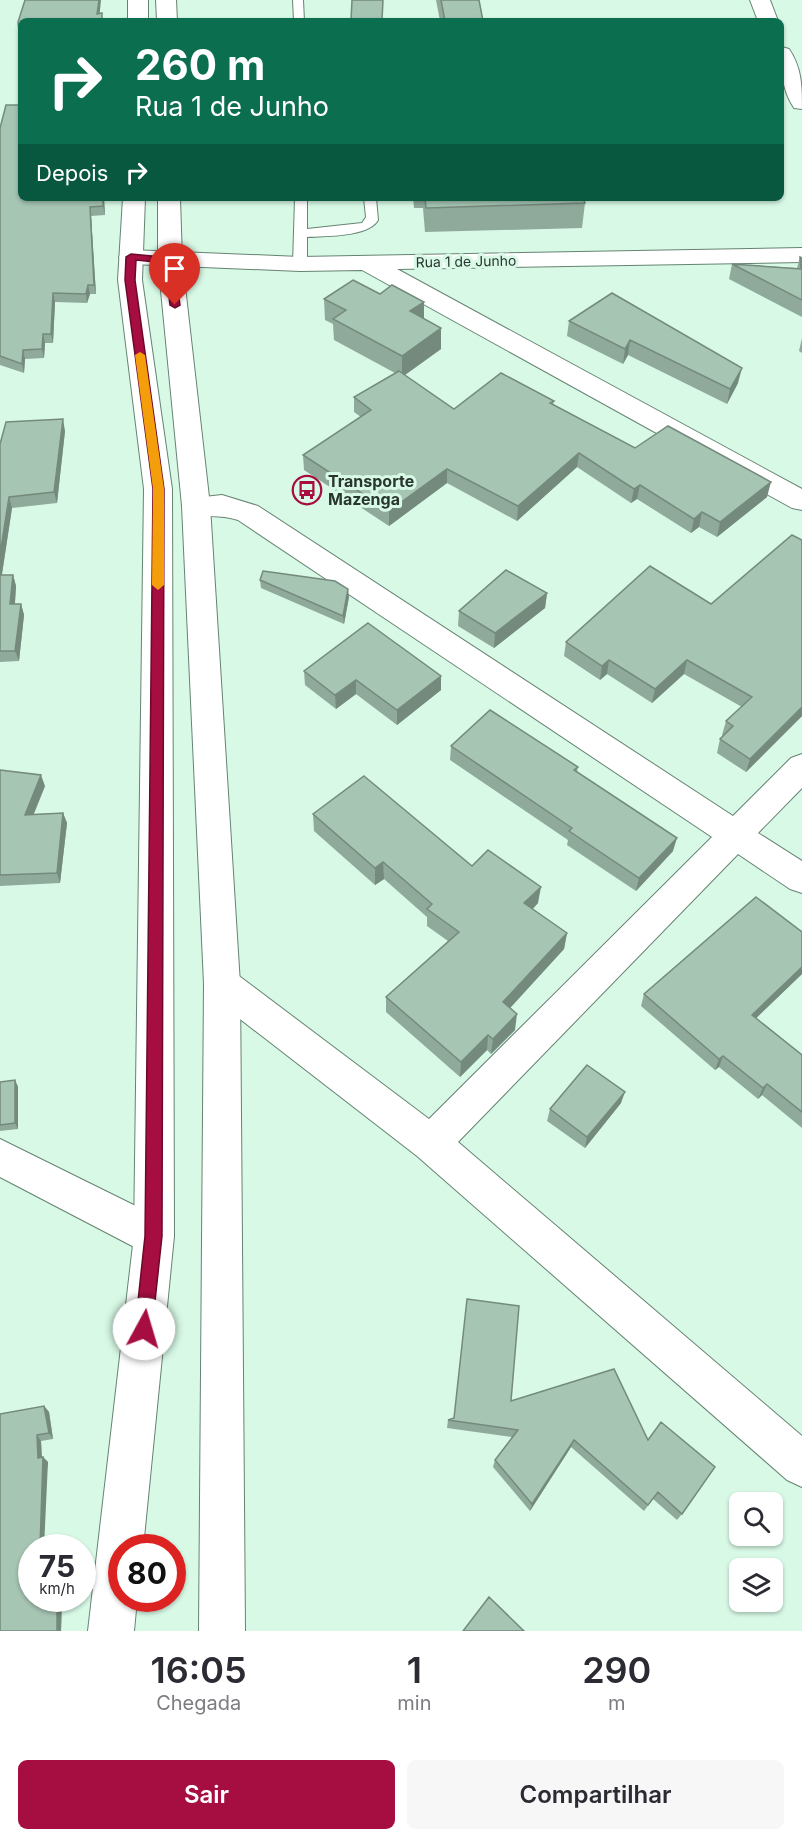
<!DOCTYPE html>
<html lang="pt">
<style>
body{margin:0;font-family:Inter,sans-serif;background:#f7f7f7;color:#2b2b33;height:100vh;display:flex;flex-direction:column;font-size:22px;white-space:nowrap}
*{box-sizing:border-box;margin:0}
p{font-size:20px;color:#7c7c81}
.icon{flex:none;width:33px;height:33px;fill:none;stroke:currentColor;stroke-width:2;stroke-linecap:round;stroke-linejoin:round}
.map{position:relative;height:1631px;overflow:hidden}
.panel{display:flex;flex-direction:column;background:#fff;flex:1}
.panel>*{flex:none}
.hud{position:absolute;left:18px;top:18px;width:766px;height:183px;border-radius:9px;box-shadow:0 2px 4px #0004;background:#0b6e4f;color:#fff;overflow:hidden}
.controls{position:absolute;left:729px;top:1492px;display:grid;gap:12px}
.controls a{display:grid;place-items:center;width:54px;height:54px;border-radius:9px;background:#fff;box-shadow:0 2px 4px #0004;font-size:30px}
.speed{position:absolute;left:18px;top:1534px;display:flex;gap:12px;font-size:30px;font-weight:700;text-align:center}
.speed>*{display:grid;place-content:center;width:78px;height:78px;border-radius:50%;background:#fff;box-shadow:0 2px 4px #0004;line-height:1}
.speed small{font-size:15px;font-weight:400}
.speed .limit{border:9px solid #d22;background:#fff;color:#111}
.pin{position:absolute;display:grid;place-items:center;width:51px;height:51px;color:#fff;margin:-62px -26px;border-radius:50% 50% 50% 0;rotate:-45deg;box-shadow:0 0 6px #0007}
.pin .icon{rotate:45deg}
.me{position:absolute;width:66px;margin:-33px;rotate:6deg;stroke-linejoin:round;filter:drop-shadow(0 0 4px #0008)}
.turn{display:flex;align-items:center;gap:21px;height:126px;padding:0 18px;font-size:27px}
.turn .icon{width:78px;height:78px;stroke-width:2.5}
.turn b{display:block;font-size:42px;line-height:51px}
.then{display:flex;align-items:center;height:57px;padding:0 18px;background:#0003;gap:12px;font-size:22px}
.eta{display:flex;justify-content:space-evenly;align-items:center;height:102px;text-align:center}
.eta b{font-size:36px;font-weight:600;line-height:42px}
.cta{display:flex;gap:12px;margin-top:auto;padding:12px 18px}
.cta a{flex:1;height:69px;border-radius:9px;background:#a60e42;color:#fff;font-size:24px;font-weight:600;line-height:69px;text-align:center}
.cta a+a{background:#f7f7f7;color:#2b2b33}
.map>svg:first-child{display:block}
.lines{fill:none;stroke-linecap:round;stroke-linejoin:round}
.service-casing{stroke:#668372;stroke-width:2}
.minor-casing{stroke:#668372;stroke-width:2}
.trunk-casing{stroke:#668372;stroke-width:2}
.service{fill:#fff;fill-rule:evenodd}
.minor{fill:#fff;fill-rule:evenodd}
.trunk{fill:#fff;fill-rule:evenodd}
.wall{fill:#8fa99a}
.shaded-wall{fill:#748a7d}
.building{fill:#a6c5b3;stroke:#748a7d;stroke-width:1.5}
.route{fill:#a60e42;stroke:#6c092b;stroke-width:1.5}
.slow{fill:#f59e0b}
.labels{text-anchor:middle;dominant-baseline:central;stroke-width:6;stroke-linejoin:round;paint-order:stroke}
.far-street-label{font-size:14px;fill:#29362e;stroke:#d8f9e6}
.poi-label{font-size:16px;font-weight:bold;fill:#29362e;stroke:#d8f9e6;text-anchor:start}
</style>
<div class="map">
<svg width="802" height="1631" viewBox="0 0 802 1631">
<rect width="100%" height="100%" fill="#d8f9e6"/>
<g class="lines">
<g class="service-casing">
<path id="service" d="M293 0H303L304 21H294Z
M295 198H307V229L362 223 366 217 364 198H376L378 220C369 237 325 236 307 237V264L305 267H295L293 264Z"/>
</g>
<g class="minor-casing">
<path id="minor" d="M750 0H770L778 21H758Z
M782 47 789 49C802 68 802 87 802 109L794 108C782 90 780 67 782 47Z
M802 248V262L397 269 802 489V510L792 508 362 270 300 271 131 264 123 262 119 257 123 252 131 250 300 257Z
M222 495 258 506 733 816 791 758 802 754V788L758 833 802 861V893L790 889 738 854 458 1142 802 1436V1487L787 1480 417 1156 209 995 204 984 209 973 222 968 235 973 429 1119 712 837 238 520C220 514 203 518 186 513L182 506 186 499Z
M0 1139 168 1222 174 1236 168 1250 154 1256 140 1250 0 1177Z"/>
</g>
<g class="trunk-casing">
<path id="trunk" d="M128 0H148V21H128Z
M156 0H176L177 21H157Z
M123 198H145L142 280 172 489 174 1236 143 1548H122V1599H137L134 1631H88L134 1236 144 489 118 280Z
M158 198H180L182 260 210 506 240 984 245 1631H199L204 984 182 506 158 260Z"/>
</g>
<use href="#service" class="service"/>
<use href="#minor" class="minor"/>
<use href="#trunk" class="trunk"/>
</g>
<path class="wall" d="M436 0H479L483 21H440Z
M0 128 21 198H104L105 215 91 216 96 294H90L87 303 55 302 53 343H45L44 358 25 359 24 373 0 365Z
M413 198H634L584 199 585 203 582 228 425 232 423 208H414Z
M800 257 802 258V317L729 279 732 264 797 268Z
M612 293 738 383 727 404 628 355 623 364 567 336 569 321Z
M324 299 424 319 441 328V349L405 375 454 409 554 401 553 405 635 448 767 497 717 537 699 527 691 533 637 499 631 503 577 467 517 521 447 483 389 526 304 470 303 455 361 417 354 412V397L395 373 334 340 333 324 325 320Z
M802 338V353L799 351Z
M65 431 57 503 12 508 2 575H13L16 586 15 604H21L24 615 19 661 0 662V444Z
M802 540V716L746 772 717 753 720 739 724 736 722 735 726 721 742 707 684 674 652 703 607 674 600 680 564 656 566 642 711 604Z
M260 580 349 597 344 624 261 588Z
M547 593 545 608 494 648 458 626 459 611Z
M304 671 441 676V690L397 725 356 694 336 709 305 685Z
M451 746 578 767 577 772 673 851 636 891 567 845 568 840 450 760Z
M0 770 45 786 34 814 63 813 67 823 60 883 0 886Z
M313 814 472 866 538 903 533 909 567 933 564 949 510 1008 515 1030 491 1054 487 1050 460 1077 386 1012V997L448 941 427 926V917L384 879 375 885 314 831Z
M802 932V974L756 1018 802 1055V1128L762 1095 758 1099 719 1067 715 1070 641 1006 644 994Z
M15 1080 18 1087V1129L0 1131V1082Z
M621 1103 585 1148 547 1121 550 1109Z
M614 1369 682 1514 677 1520 653 1499 644 1511 571 1447 530 1511 493 1467 495 1460 512 1437 447 1428 448 1420Z
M44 1406 49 1412 53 1439 41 1441 42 1457H43L48 1462 32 1599H62L61 1631H0V1414Z"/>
<path class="shaded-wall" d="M99 0H101L99 21 97 14Z
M103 198H104L105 215 103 206Z
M90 207 91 216 96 294 94 285Z
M88 285 90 294 87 303 86 294Z
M53 293 55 302 53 343 51 334Z
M424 302V323L410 311Z
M441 328V349L402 377V356Z
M43 334 45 343 44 358 42 349Z
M630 340 628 355 623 364 625 349Z
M23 350 25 359 24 373 22 364Z
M742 368 738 383 727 404 730 389Z
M63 419 65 431 57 503 54 492Z
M579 453 577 467 517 521 518 506Z
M447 469V483L389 526V511Z
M771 482 767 497 717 537 720 522Z
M640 485 637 499 631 503 634 489Z
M9 497 12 508 0 586V555Z
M702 512 699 527 691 533 694 519Z
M13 575 16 586 14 615 10 604Z
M348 589 349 597 344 624 343 616Z
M547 593 545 608 494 648 495 633Z
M21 604 24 615 19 661 15 651Z
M609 660 607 674 600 680 602 666Z
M687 660 684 674 652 703 655 689Z
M441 676V690L397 725V710Z
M356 680V694L336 709 335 695Z
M802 707V716L746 772 750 759Z
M41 775 45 786 29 825 25 815Z
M63 813 67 823 60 883 57 873Z
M677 838 673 851 636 891 639 878Z
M383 862 384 879 375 885V868Z
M541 887 538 903 522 919 524 903Z
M567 933 564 949 501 1018 503 1002Z
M802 967V974L747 1027 752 1015Z
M517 1014 515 1030 491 1054 493 1039Z
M488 1035 487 1050 460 1077 461 1062Z
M723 1056 719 1067 715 1070 719 1059Z
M15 1080 18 1087V1129L15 1123Z
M767 1084 762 1095 758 1099 763 1088Z
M625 1092 621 1103 585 1148 587 1137Z
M44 1406 49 1412 53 1439 49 1433Z
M37 1435 41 1441 42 1463 38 1458Z
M574 1440 571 1447 530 1511 532 1504Z
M43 1457 48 1462 44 1548H40Z
M57 1599H62L61 1631H57Z"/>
<path class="building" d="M25 0H99L97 14 102 13V21H21V46L18 22Z
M352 0H383L382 20H351Z
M441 0H479L483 21H445Z
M6 105H21V198H103V206L90 207 94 285H88L86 294 53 293 51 334H43L42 349 23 350 22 364 0 356V128Z
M425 198H583L585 203 426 208Z
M800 257 802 258V300L732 264 801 269Z
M353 280 380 294 392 285 424 302 410 311 441 328 402 356 333 319 346 310 324 299Z
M612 293 742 368 730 389 630 340 625 349 569 321Z
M399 371 454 409 501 373 554 401 550 403 635 448 668 426 771 482 720 522 702 512 694 519 640 485 634 489 579 453 518 506 447 469 389 511 303 455 371 410 354 397Z
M63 419 54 492 9 497 0 555V444L6 422Z
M792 535 802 540V707L750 759 720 739 733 726 726 721 752 697 687 660 655 689 609 660 602 666 566 642 650 566 711 604Z
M506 570 547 593 495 633 459 611Z
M263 571 335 581 348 589 343 616 260 580Z
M0 575H13L10 604H21L15 651H0Z
M368 623 441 676 397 710 356 680 335 695 304 671Z
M490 710 578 767 574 770 677 838 639 878 569 831 572 828 451 746Z
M0 770 41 775 25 815 63 813 57 873 0 875Z
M364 776 472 866 488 850 541 887 524 903 567 933 503 1002 517 1014 493 1039 488 1035 461 1062 386 997 459 932 427 909 432 904 383 862 375 868 313 814Z
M756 897 802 932V967L752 1015 802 1055V1112L767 1084 763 1088 723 1056 719 1059 644 994Z
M587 1065 625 1092 587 1137 550 1109Z
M15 1080V1123L0 1125V1082Z
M467 1299 519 1306 511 1401 614 1369 648 1440 661 1422 715 1467 682 1514 658 1492 648 1505 574 1440 532 1504 495 1460 518 1430 448 1420 454 1418Z
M44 1406 49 1433 37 1435 38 1458 43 1457 40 1548H32V1599H57V1631H0V1414Z
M489 1597 524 1631H463Z"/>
<path class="route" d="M131 254 173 258 180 305 175 308 170 305 165 263 136 260 135 280 164 489 162 1236 152 1329 150 1335 144 1337 138 1335 135 1329 145 1236 153 489 125 280 126 257Z"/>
<path class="slow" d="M140 352 145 355 164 489V585L158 590 152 585 153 489 135 355Z"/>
<defs>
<g id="bus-ring" transform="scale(1.5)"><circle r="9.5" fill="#d8f9e6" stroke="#a60e42" stroke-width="1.5"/><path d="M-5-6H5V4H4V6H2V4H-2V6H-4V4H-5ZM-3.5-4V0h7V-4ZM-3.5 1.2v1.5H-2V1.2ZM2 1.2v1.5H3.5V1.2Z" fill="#a60e42"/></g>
</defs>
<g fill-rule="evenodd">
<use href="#bus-ring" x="307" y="490"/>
</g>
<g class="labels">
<g class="far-street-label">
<text transform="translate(466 261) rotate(-1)">Rua 1 de Junho</text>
</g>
<g class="poi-label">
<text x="328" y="481">Transporte<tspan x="328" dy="18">Mazenga</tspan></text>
</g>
</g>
</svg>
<div class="controls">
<a><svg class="icon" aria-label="search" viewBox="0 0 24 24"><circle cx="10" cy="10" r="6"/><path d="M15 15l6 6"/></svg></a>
<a><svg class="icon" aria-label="layers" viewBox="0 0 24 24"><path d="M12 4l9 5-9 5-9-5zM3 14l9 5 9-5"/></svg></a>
</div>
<div class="speed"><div>75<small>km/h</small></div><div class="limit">80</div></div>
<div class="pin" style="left:175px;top:305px;background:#d93025"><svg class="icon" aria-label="arrive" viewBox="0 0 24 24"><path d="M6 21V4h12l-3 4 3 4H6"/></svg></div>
<svg class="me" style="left:144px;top:1329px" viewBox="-20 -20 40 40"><circle r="19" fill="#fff"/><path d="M0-13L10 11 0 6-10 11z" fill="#a60e42"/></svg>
<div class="hud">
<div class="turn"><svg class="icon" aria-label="right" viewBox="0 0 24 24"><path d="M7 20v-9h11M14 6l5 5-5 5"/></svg><div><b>260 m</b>Rua 1 de Junho</div></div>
<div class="then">Depois<svg class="icon" aria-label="right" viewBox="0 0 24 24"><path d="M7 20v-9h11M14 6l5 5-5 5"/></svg></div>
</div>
</div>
<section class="panel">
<div class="eta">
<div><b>16:05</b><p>Chegada</p></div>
<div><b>1</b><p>min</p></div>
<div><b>290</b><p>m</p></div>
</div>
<div class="cta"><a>Sair</a><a>Compartilhar</a></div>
</section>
